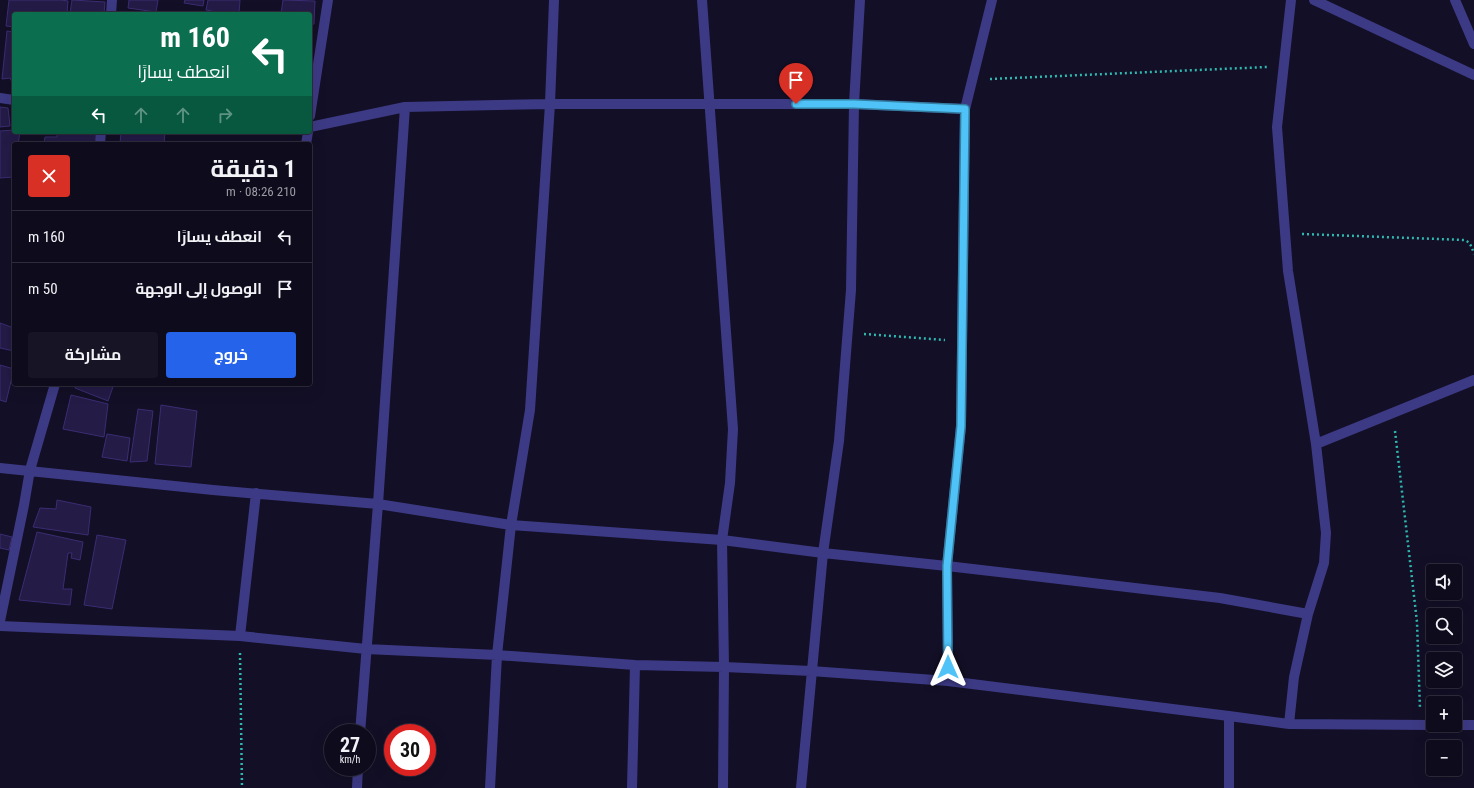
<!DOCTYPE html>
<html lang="ar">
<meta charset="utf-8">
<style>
body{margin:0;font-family:"Roboto Condensed",Cairo,sans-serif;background:#171425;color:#f1f3f6;direction:rtl;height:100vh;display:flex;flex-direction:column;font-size:15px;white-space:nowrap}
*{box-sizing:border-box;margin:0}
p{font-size:13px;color:#9b9ba3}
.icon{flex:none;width:22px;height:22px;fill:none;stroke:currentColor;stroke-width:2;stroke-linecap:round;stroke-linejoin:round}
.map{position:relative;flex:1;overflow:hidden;direction:ltr}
.side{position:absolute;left:12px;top:142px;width:300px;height:244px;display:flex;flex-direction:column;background:#0e0b1c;border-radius:4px;box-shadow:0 4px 16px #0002,0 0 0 1px #2e2b3b;direction:rtl}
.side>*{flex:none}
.hud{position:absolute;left:12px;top:12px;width:300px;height:122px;border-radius:4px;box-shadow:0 4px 16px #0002,0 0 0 1px #2e2b3b;direction:rtl;background:#0b6e4f;color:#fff;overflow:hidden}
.buttons{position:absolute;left:1426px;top:564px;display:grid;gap:8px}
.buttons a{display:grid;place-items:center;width:36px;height:36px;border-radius:4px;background:#0e0b1c;box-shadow:0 4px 16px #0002,0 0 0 1px #2e2b3b;font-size:20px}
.speed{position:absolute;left:324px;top:724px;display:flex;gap:8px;font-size:20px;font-weight:700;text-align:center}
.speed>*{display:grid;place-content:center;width:52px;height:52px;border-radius:50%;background:#0e0b1c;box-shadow:0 4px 16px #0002,0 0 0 1px #2e2b3b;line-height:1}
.speed small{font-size:10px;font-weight:400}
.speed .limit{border:6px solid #d22;background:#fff;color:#111}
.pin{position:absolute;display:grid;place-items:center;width:34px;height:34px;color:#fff;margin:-41px -17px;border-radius:50% 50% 50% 0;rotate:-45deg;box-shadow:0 0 4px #0007}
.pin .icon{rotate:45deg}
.me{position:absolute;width:44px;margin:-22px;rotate:0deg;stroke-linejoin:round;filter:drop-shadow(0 0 3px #0008)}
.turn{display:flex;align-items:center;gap:14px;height:84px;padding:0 16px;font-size:18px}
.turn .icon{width:52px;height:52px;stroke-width:2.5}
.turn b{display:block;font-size:28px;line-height:34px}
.lanes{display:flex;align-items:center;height:38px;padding:0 16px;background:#0003;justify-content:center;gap:20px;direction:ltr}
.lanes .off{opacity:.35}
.round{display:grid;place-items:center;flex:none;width:42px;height:42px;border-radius:4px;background:#171425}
.overview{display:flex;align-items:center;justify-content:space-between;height:68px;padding:0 16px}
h1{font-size:24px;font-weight:700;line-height:30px}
.cta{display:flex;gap:8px;margin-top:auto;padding:8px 16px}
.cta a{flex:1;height:46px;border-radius:4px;background:#2563eb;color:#fff;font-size:16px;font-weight:700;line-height:46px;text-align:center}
.cta a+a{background:#171425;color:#f1f3f6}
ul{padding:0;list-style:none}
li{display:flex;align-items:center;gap:12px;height:52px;padding:0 16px;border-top:1px solid #2e2b3b}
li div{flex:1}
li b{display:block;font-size:15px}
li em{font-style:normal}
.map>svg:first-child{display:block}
.building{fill:#241b47;stroke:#3b2d73}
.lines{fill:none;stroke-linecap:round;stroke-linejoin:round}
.path{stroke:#2fb8b0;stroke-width:2.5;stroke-dasharray:2 3;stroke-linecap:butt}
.minor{stroke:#3d3a85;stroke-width:10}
.route-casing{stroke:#337fa1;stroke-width:10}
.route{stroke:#4fc3f7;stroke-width:7}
</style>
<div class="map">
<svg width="1474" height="788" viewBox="0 0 1474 788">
<rect width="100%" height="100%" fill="#130f26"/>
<path class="building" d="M9 0H61L68 1 67 14H14V27L6 26Z
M72 0 105 2 104 14H72L70 13Z
M129 0H158L156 12 128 8Z
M185 0H204L203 6 184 3Z
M208 0H240L239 14H226L206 10Z
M283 0 315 1 314 24 310 25V14H281Z
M7 31 14 32V86L10 78 2 79Z
M0 107 8 108 10 126 0 127Z
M14 130V132H20L18 144H14V177L0 178V131Z
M57 132H96L97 144H44L45 137H57Z
M121 132H165L164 144H120Z
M0 323 14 328V351L0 348Z
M0 365 14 369 6 402 0 400Z
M76 384H114L108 401 75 388Z
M71 395 108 404 104 437 63 429Z
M161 405 197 411 191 467 155 464Z
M138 409 153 411 147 461 130 462Z
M107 434 130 438 127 461 102 457Z
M57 500 91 507 88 535 33 527 40 508 56 509Z
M37 532 83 542 80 560 71 558 72 553H68L63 589H72L70 605 19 600Z
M0 534 12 537 9 550 0 548Z
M97 535 126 540 112 609 84 605Z"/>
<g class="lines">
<path class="path" d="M990 79 1267 67
M1302 234 1465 240C1471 243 1472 248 1474 254
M864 334 945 340
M1395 431 1417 622 1420 709
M240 653 242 788"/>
<path class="minor" d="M702 0 733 429 730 483 722 540 724 667 723 788
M1314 0 1474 75
M1455 0 1474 44
M111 14 112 0
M0 98 14 100
M310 116 328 0
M310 127 405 107 550 104H854L965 109
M100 144 101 132
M306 144 308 132
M1316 444 1474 380
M0 468 213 490 378 504 511 525 722 540 823 553 947 566 1220 598 1308 614
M0 621 24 505 30 470 55 384
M0 626 240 636 366 649 497 655 635 665 724 667 811 671 948 681 1229 716 1289 724 1433 725
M240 636 256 493
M948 681 947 566 961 426 965 109 992 0
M1289 724 1294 677 1308 614 1324 563 1326 533 1316 444 1288 271 1277 127 1291 0
M1443 725H1474
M360 733 378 504 405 107
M357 788 358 767
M490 788 497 655 511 525 530 410 550 104 554 0
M632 788 635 665
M801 788 823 553 839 441 851 290 854 104 860 0
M1229 788V716"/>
</g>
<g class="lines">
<g class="route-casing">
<path id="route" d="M796 104H854L965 109 961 426 947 566 948 667"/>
</g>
<use href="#route" class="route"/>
</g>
</svg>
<div class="buttons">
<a><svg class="icon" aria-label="sound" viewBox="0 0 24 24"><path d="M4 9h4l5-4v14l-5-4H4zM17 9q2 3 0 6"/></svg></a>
<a><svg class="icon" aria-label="search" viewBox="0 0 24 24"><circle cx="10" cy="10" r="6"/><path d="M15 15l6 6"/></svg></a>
<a><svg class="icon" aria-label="layers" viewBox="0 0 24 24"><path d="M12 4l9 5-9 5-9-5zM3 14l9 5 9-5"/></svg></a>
<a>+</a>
<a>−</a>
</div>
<div class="speed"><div>27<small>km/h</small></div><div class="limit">30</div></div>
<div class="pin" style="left:796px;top:104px;background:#d93025"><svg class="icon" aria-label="arrive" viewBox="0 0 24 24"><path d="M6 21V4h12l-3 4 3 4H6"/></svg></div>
<svg class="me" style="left:948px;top:667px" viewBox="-20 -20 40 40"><path d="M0-17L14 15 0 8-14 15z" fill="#4fc3f7" stroke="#fff" stroke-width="4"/></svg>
<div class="hud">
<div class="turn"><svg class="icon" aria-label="left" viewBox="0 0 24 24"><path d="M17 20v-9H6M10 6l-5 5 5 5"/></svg><div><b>160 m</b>انعطف يسارًا</div></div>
<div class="lanes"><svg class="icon" aria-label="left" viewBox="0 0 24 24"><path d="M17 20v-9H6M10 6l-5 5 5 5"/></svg><svg class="icon off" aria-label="ahead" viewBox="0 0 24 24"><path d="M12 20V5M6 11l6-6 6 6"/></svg><svg class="icon off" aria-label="ahead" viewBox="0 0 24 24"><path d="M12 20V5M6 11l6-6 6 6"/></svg><svg class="icon off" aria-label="right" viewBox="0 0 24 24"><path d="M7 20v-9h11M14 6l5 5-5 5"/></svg></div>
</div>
<section class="side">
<div class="overview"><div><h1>1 دقيقة</h1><p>210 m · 08:26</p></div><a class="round" style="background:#d93025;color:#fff"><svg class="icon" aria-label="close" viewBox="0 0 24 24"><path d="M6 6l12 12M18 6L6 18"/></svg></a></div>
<ul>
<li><svg class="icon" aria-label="left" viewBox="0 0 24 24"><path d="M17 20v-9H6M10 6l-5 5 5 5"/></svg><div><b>انعطف يسارًا</b></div><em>160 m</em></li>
<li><svg class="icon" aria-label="arrive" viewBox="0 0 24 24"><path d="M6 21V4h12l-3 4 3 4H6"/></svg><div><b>الوصول إلى الوجهة</b></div><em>50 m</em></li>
</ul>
<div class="cta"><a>خروج</a><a>مشاركة</a></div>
</section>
</div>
